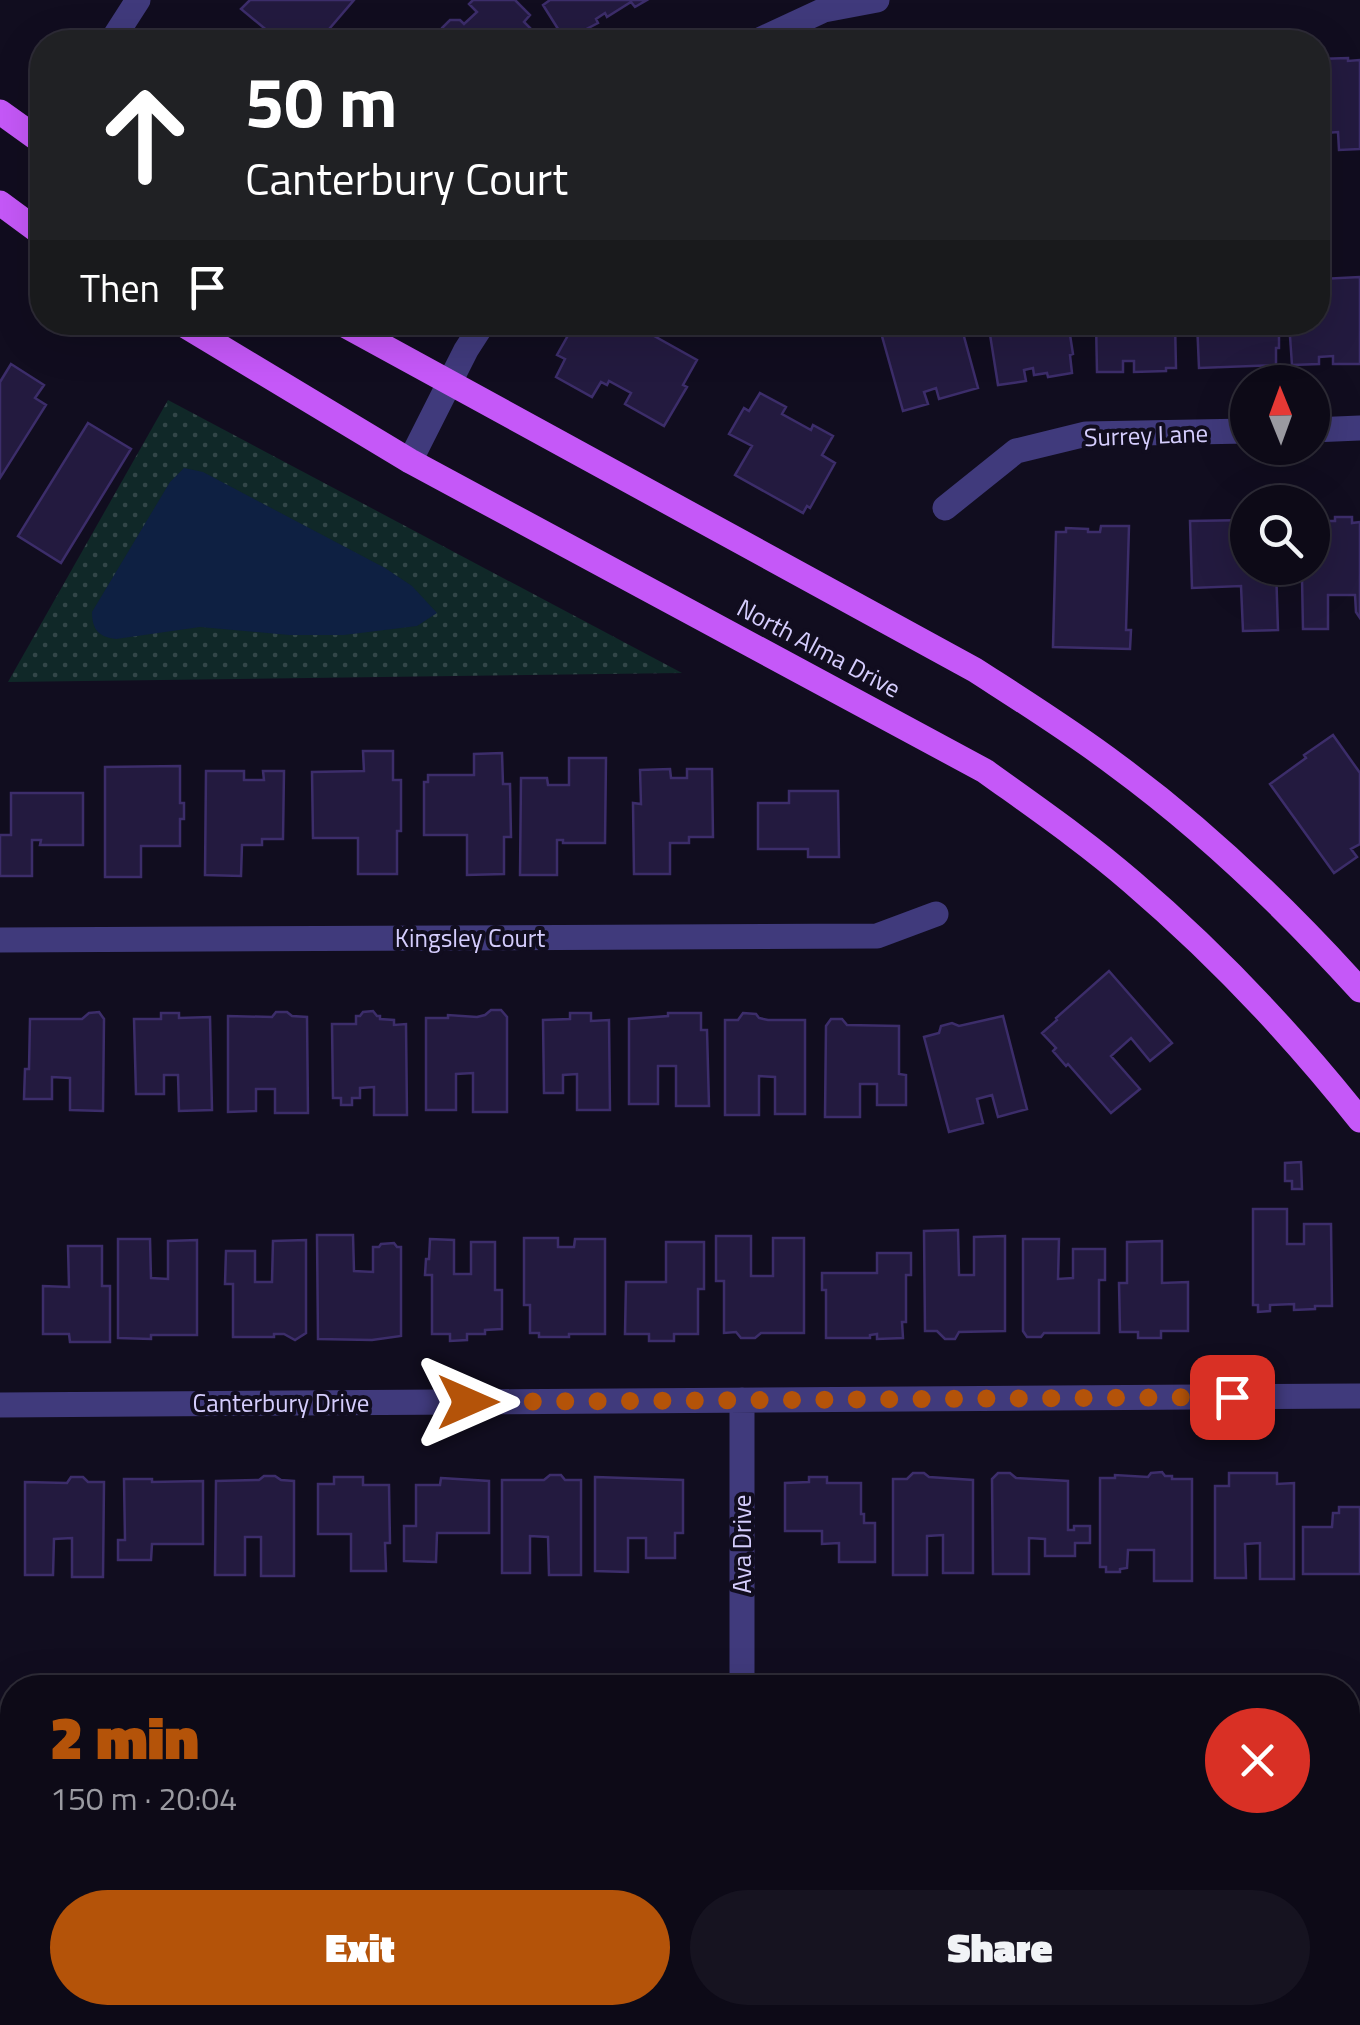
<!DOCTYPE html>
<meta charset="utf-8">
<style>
body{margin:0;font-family:"Titillium Web",sans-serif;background:#161320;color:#f1f3f6;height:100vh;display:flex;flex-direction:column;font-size:38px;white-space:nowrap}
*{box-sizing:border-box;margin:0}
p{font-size:32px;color:#9a9aa1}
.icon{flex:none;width:55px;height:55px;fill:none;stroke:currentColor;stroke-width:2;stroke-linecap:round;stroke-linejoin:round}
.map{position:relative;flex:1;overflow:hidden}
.drawer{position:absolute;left:0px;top:1675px;width:1360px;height:350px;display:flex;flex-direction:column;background:#0d0a17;border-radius:40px 40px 0 0;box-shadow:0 10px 40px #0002,0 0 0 2px #2d2b36}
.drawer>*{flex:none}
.top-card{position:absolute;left:30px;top:30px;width:1300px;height:305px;border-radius:40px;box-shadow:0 10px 40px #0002,0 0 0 2px #2d2b36;background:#202124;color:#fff;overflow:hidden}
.needle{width:65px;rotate:359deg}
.buttons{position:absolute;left:1230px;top:365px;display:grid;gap:20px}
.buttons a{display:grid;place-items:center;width:100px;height:100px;border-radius:50%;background:#0d0a17;box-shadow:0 10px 40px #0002,0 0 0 2px #2d2b36;font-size:50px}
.pin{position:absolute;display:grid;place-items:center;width:85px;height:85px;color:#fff;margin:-42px;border-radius:20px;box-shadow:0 5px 15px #0006}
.me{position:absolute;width:110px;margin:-55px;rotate:90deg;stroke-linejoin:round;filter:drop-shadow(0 0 8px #0008)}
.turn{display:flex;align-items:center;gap:35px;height:210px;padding:0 50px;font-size:45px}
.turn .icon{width:130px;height:130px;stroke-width:2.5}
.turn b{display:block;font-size:70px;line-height:85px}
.then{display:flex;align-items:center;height:95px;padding:0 50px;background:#0003;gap:20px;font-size:38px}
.round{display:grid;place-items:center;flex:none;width:105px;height:105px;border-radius:52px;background:#161320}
.overview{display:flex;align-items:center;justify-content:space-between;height:170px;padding:0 50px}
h1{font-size:60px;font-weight:800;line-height:75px;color:#b45309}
.action{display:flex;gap:20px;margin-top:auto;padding:20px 50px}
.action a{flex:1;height:115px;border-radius:60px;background:#b45309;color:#fff;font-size:40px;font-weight:800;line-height:115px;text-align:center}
.action a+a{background:#161320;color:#f1f3f6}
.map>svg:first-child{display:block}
.park{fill:url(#park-dots)}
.water{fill:#0e2042}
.building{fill:#231a3f;stroke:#3c2d6a;stroke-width:2.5}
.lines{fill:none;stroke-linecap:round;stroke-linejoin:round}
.minor{stroke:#403a7c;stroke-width:25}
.major{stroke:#c558f8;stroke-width:25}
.route{stroke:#b45309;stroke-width:18;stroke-dasharray:0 32.4}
.labels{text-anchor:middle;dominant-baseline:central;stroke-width:8;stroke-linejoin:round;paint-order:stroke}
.street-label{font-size:25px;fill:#d5cdfd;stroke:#110d1f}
</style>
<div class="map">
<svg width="1360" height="2025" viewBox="0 0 1360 2025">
<defs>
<pattern id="park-dots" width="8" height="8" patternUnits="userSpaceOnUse" patternTransform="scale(2.5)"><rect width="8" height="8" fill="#102828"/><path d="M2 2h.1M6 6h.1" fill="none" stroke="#324648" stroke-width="1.8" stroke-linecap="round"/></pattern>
</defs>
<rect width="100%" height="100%" fill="#110d1f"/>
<path class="park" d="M168 400 682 673 8 682Z"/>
<path class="water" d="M184 468 203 472 385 568 412 586 437 613 417 626 344 635H289L200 627 116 639C99 637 92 630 92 612L170 482Z"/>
<path class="building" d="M250 0H354L318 42H281L241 9Z
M473 0H515L530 15 524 22 544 42H440L438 40 443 36 442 28 450 20H460L464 24 477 12 469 4Z
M550 0H647L635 7 631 2 607 17 605 13 596 19 598 23 565 40 543 5Z
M1348 58V61L1360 60V149L1339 150 1338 132 1326 133 1327 162H1318V59Z
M1318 255H1320L1321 279 1360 277V364H1333V356L1319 357V364L1292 365 1289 322H1318Z
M586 322H629L697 360 683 385 687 387 664 426 625 404 631 393 609 381 607 385 601 382 592 397 556 377 565 359 557 355 575 323 583 328Z
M878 322H960L978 388 939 399 936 388 924 392 928 404 903 411Z
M988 322H1068L1073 354 1070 355 1072 373 1048 377 1047 373 1034 375 1033 368 1024 370 1026 381 998 385Z
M1096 322H1175L1176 368H1166V371L1134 372V361H1123V372H1097Z
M1197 322H1279V348H1276V365L1199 368Z
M11 364 44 385 35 398 46 405 0 478V382Z
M760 393 786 407 782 414 811 430 813 425 833 436 822 455 835 463 810 508 807 506 803 513 735 475 752 446 729 434 744 408 749 411Z
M88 423 131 449 61 563 18 536Z
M1335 517H1352V523L1360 522V618L1356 612 1355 595H1328V629H1303L1302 578H1295V568H1312V518H1319V521H1335Z
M1248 520V568H1276L1278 630 1243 631 1241 586 1192 588 1190 521Z
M1101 526H1129L1126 630H1131L1130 649 1053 647 1056 532H1066V528L1088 529V532H1100Z
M1333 735 1360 773V844L1351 849 1357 857 1334 873 1270 784 1306 758 1304 755Z
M363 751H393V780H401V831H397V874H358V838H313L312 772 364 771Z
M502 753 503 784H510L511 837H504V874L467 875V835H424V782H428V775H474V754Z
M569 758H606L605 843H563V840H557V875H520L521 778H547L548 785H569Z
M180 766V803H184V819H180V846H141V877H105V767Z
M670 769 671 778H687V769H712L713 837H689V843H670V874H634L633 803 641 804 640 770Z
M206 771H244V780H264L263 771H284L283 839H262V845H242L241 876 205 875Z
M789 791H838L839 857H808V849H758V803H789Z
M11 793H83V845H40L41 840H32V876H0V835H11Z
M1109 971 1172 1043 1150 1061 1131 1038 1111 1056 1140 1089 1111 1113 1068 1064 1066 1066 1053 1051 1056 1048 1042 1033 1057 1020 1056 1018Z
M491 1010H501L507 1017V1112H473V1073L456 1074V1110H426V1018H448V1015L477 1017 485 1015Z
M373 1011 377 1016H380V1019L394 1020V1025L406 1024 407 1115H374V1087L360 1088V1098H352V1105H341V1098H333L332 1024H356V1016H360L363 1012Z
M99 1012 104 1019 103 1111 70 1110V1078L52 1077V1099H24L25 1069H29L30 1019H82L89 1013Z
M276 1012H287L292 1016 307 1017 308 1113H275V1089H256V1111L228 1112V1016L272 1017Z
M161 1013H179V1018L210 1017 212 1110 179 1111 178 1075H164V1094H136L134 1019H161Z
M570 1013H591V1021L609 1020 610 1110H577V1074L563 1075V1093H544L543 1020 570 1019Z
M668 1013H701V1030H707L709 1106H676V1066H658V1104H629V1019L668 1016Z
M743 1013 756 1014 759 1018 768 1020H805V1114H775V1077L759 1076V1115H725V1020H738Z
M1003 1016 1027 1109 998 1117 992 1095 977 1099 983 1123 949 1132 924 1037 939 1033 941 1026 952 1023 959 1026Z
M831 1019H842L847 1025 899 1026V1074L906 1075V1105H877V1084H860V1117H825L826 1026Z
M1301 1162 1302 1189H1292V1181H1285V1163Z
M1253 1209H1287V1244H1304V1224H1331L1332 1306H1315V1309L1294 1310V1304L1270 1305V1311L1258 1312V1305H1253Z
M958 1230 959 1275H974V1237L1005 1236V1331L959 1332 955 1339H945L937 1331H925L924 1231Z
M317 1235H353L354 1271 373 1272V1247H379L381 1244 394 1243 397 1247H401V1336L372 1340 318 1339Z
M716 1236H751V1276H773V1238H804V1333H761L755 1338H741L736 1332 724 1333V1281H716Z
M524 1238H558V1247H574L575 1239H605V1334H569V1337H539V1333H530V1305H524Z
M118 1239H150L151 1278 168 1279V1241L197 1240V1335H151V1339L118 1338Z
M430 1239 454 1240V1274H471V1242H495V1290H502V1329L485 1330V1334H467V1340L450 1341V1334H432V1275H425L426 1259H429Z
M1023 1239H1059L1058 1279 1073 1278V1249H1105V1280H1099V1333H1044L1041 1337H1027L1023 1331Z
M306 1240V1333L295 1340 284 1334H274V1337H233V1284H225L226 1251H255V1282H272L273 1241Z
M1162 1241V1283L1188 1282V1331H1161V1338H1138V1332H1120L1119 1283H1127V1242Z
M666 1242H704V1289H698V1334H674V1341H649V1334H625L626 1282H666Z
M68 1246H102V1286H110V1342H70L69 1334H43V1286L69 1287Z
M877 1253H911V1275H906V1322H902L903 1338 877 1339V1334L870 1335V1338H826V1290H822V1273H877Z
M1162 1472 1165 1476H1172V1479H1192V1581H1154V1550H1128L1127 1568 1120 1569V1572H1106V1567H1100V1478H1115V1475L1148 1477 1151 1473Z
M913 1473H924L929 1477 973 1480V1573H943V1535L927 1536V1575H893V1479H907Z
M998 1473H1010L1016 1478 1068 1481V1530H1074V1526H1090V1543H1075V1556H1045V1539L1029 1538V1574H993L992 1479Z
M1229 1473H1277V1484L1294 1483V1579H1260V1543L1245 1544 1246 1578H1215V1486H1229Z
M550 1475H561L565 1480H581V1575H549L548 1537 530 1536V1573H502V1480H544Z
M264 1476H275L281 1480 294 1481V1576H261V1537H245V1575H215L216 1481 259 1480Z
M71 1477H83L88 1482H104L103 1577H72V1538L54 1539 53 1575H25V1482L67 1483Z
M334 1477H363V1485H389L390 1543H385L386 1571H351V1534H318V1484H334Z
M595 1477 683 1480V1533H675V1558H646V1538H628V1572L595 1571Z
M809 1477H827V1483H861V1514H864V1523H875V1562H839V1543L822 1544V1531H785V1483L809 1482Z
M441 1478 489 1481V1533H437L436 1562 404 1561V1526H416V1485H440Z
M124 1479H152V1482L203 1481V1544H152L151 1560H118V1540H125Z
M1339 1507H1360V1574H1303V1527H1332L1333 1513H1339Z
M1348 1698H1354L1353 1791H1348Z
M1349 1933H1360V2025H1302V2012H1348Z
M24 2012H110V2025H24Z
M145 2012H228V2025H145Z
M273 2012H354V2025H273Z
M376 2012H460V2025H376Z
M500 2012H574V2024H500Z
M597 2012H674V2025H597Z
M721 2012H806V2025H721Z
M840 2012H913V2021H923V2025H840Z
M957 2012H1040V2025H957Z
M1048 2012H1129V2025H1048Z
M1159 2012H1236L1235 2025H1159Z"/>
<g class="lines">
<path class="minor" d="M111 42 138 0
M755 42 824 10 877 0
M1312 430 1360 428
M410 461 466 350 484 322
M945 508 1016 451 1086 434 1248 431
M0 940 877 936 936 914
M742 1400V1688
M0 1405 1360 1396
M1348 1861H1360
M0 1864H12"/>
<path class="major" d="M0 112 42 142
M0 203 42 234
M179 322 410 461 985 771C1035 807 1086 842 1132 882 1216 954 1291 1033 1360 1120
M339 322 975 670C1023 701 1071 731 1116 765 1206 831 1286 908 1360 990"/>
</g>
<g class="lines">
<path class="route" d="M468 1402 1232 1397"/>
</g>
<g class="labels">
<g class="street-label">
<text transform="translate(1146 435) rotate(-2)">Surrey Lane</text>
<text transform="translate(819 648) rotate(28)">North Alma Drive</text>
<text x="470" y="938">Kingsley Court</text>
<text x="281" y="1403">Canterbury Drive</text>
<text transform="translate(742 1544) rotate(-90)">Ava Drive</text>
</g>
</g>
</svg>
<div class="buttons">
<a><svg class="needle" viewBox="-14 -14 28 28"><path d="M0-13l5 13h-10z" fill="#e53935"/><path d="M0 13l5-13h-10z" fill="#9a9aa1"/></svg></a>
<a><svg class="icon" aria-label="search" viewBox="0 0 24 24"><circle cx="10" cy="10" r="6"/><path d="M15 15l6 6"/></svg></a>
</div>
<div class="pin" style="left:1232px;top:1397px;background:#d93025"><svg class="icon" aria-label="arrive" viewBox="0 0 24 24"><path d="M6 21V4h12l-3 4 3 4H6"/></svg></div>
<svg class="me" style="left:468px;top:1402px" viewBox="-20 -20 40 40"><path d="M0-17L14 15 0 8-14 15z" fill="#b45309" stroke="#fff" stroke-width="4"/></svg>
<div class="top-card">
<div class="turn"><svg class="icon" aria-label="ahead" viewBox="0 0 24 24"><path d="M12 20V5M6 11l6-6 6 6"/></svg><div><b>50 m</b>Canterbury Court</div></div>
<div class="then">Then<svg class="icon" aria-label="arrive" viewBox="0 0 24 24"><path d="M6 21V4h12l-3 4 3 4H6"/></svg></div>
</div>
<section class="drawer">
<div class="overview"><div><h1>2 min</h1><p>150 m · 20:04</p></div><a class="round" style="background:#d93025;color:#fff"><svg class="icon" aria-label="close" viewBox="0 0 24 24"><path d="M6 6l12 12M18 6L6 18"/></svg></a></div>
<div class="action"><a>Exit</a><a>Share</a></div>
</section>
</div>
